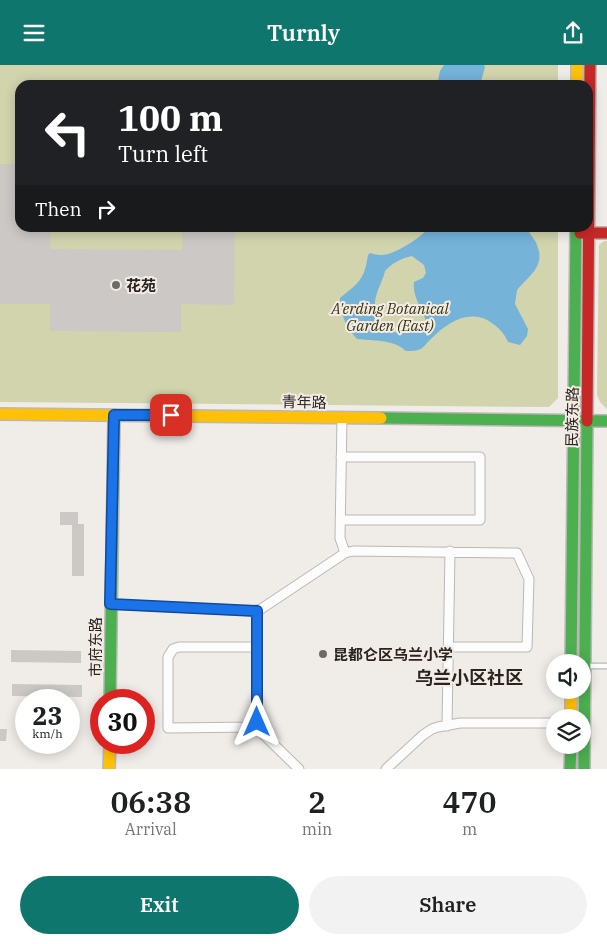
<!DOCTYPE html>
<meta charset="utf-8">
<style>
body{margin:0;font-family:"IBM Plex Serif","Noto Sans SC",serif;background:#f2f2f2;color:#202124;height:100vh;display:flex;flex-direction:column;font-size:19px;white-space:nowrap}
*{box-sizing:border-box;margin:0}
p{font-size:16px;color:#757577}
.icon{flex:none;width:28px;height:28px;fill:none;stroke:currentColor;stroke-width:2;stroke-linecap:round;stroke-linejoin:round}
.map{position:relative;height:704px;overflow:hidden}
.drawer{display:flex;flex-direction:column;background:#fff;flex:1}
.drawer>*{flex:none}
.top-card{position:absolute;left:15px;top:15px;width:578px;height:152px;border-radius:15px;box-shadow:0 2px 12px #0003;background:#202124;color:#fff;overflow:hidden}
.buttons{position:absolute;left:546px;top:589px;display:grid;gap:10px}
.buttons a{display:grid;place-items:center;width:45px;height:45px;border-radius:50%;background:#fff;box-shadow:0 2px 12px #0003;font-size:25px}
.speed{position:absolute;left:15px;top:624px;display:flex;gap:10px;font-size:25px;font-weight:700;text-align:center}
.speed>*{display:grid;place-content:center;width:65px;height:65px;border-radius:50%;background:#fff;box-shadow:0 2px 12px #0003;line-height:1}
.speed small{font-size:12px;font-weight:400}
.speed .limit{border:8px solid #d22;background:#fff;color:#111}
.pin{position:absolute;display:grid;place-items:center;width:42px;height:42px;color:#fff;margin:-21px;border-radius:10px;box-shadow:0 2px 8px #0006}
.me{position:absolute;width:55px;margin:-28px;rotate:0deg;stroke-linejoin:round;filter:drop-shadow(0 0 4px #0008)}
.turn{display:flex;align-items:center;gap:18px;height:105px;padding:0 20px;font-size:22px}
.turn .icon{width:65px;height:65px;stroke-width:2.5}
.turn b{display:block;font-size:35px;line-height:42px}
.then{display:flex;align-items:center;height:48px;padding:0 20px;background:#0003;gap:10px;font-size:19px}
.eta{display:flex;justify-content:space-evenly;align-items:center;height:85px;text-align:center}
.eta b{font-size:30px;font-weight:600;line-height:35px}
.action{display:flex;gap:10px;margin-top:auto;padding:10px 20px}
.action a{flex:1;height:58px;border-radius:30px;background:#0f766e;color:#fff;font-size:20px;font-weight:600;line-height:58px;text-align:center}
.action a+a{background:#f2f2f2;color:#202124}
header{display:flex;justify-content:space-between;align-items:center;height:65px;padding:0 20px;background:#0f766e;color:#fff;font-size:22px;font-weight:600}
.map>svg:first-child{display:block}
.green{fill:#d1d4ad}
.water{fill:#75b3d9;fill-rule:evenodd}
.building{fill:#ccc8c6}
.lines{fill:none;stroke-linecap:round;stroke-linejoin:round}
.lane-casing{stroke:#bbb7b5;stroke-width:7}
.street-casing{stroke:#bbb7b5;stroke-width:11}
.fast-casing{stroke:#bbb7b5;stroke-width:14}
.slow-casing{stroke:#bbb7b5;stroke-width:14}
.jam-casing{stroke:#bbb7b5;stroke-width:14}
.lane{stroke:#fdfcfc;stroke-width:4.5}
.street{stroke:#fdfcfc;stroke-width:9}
.fast{stroke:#4caf50;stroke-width:11}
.slow{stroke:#ffc107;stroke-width:11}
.jam{stroke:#c62828;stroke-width:11}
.route-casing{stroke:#114b97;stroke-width:12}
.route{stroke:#1a73e8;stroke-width:9}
.poi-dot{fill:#6d6a67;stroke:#f4ebe5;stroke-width:2}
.labels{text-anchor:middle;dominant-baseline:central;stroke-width:4;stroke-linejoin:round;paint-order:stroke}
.poi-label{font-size:15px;font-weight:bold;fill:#272422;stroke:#f4ebe5;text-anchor:start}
.park-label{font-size:15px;font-style:italic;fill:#30350d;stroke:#f4ebe5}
.street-label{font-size:15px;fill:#272422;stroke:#f4ebe5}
.quarter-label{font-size:18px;font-weight:bold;fill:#272422;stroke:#f4ebe5}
</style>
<header><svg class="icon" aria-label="menu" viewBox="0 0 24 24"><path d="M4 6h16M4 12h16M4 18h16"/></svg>Turnly<svg class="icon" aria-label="share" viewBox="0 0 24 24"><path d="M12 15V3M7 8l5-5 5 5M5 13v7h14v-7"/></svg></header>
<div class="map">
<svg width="607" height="704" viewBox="0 0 607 704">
<rect width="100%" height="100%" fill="#f0ece8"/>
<path class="green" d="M0 0H558V20H20V162L558 163V333L549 342 0 337Z
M604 176H607V344L600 337 597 330 599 180Z"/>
<path class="water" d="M444 0H484L485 2 480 20H437L440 6Z
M428 163H528C529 170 535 173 537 180 546 202 528 211 517 225L515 239 528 264 527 271 520 280 508 277C504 267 496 260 487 255 466 245 446 259 432 273 428 276 425 281 421 284 416 286 411 286 406 286 393 274 373 276 357 274 346 262 340 249 340 233 359 217 364 216 368 190L370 188C373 189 378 190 381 190 393 191 422 172 428 163ZM412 191 424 200 426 208 423 213 414 217C412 231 422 243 426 256 408 277 377 270 375 240 374 230 383 216 385 206 392 198 402 193 412 191Z"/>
<path class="building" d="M0 99H20V162H51L50 184 182 185V162H235L234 240 181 239V267L50 266V239H0Z
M60 447H78V459H84V511H72V460H60Z
M11 585 81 586V598L11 597Z
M12 619 82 620V632L12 631Z
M0 664H7L6 676H0Z"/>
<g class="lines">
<g class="lane-casing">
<path id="lane" d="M586 601H607"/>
</g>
<g class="street-casing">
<path id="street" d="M342 353 340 473 345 488
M340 455H480V392H341
M110 539 254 546 261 544 345 488 353 486 517 488 529 514 527 582H448
M257 546V660L260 666 299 704
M257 582H179L173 584 168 592V663L258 662
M447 661 450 486
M386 704 423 670 432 664 438 662 460 658H555"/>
</g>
<g class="fast-casing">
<path id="fast" d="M381 353 607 356
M571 598 576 162
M110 635 114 350
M570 704 571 680
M584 704 587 356"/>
</g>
<g class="slow-casing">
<path id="slow" d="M577 0V20
M0 349 381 353
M571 625V652
M109 704 110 678"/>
</g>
<g class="jam-casing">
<path id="jam" d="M580 168H607
M587 356 590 0"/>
</g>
<use href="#lane" class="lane"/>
<use href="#street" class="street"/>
<use href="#fast" class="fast"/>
<use href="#slow" class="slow"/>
<use href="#jam" class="jam"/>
</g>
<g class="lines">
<g class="route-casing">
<path id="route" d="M171 350H114L110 539 257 546V657"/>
</g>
<use href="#route" class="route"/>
</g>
<g class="poi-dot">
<circle cx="116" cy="220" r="5"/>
<circle cx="323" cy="589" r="5"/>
</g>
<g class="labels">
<g class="poi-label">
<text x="126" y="220">花苑</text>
<text x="333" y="589">昆都仑区乌兰小学</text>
</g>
<g class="park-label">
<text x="390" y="243">A'erding Botanical<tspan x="390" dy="17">Garden (East)</tspan></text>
</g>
<g class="street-label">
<text transform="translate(304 337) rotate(1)">青年路</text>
<text transform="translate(572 352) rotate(-89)">民族东路</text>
<text transform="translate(95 582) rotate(-90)">市府东路</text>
</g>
<g class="quarter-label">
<text x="469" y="612">乌兰小区社区</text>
</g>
</g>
</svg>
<div class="buttons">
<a><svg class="icon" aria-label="sound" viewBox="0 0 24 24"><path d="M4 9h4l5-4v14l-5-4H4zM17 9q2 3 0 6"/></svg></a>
<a><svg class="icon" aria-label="layers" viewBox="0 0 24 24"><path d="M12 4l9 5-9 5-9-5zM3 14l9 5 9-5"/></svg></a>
</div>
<div class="speed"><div>23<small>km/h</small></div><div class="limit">30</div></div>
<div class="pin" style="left:171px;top:350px;background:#d93025"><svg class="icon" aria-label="arrive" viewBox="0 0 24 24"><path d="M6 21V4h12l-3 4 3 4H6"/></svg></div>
<svg class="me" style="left:257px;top:657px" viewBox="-20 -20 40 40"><path d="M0-17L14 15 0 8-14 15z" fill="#1a73e8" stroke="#fff" stroke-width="4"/></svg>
<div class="top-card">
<div class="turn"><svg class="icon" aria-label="left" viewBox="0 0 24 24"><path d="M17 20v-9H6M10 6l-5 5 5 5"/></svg><div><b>100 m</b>Turn left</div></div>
<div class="then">Then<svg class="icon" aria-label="right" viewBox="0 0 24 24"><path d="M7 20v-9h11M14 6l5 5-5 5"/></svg></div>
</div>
</div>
<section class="drawer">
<div class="eta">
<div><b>06:38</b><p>Arrival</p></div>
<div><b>2</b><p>min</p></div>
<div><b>470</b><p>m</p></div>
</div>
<div class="action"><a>Exit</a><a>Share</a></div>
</section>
